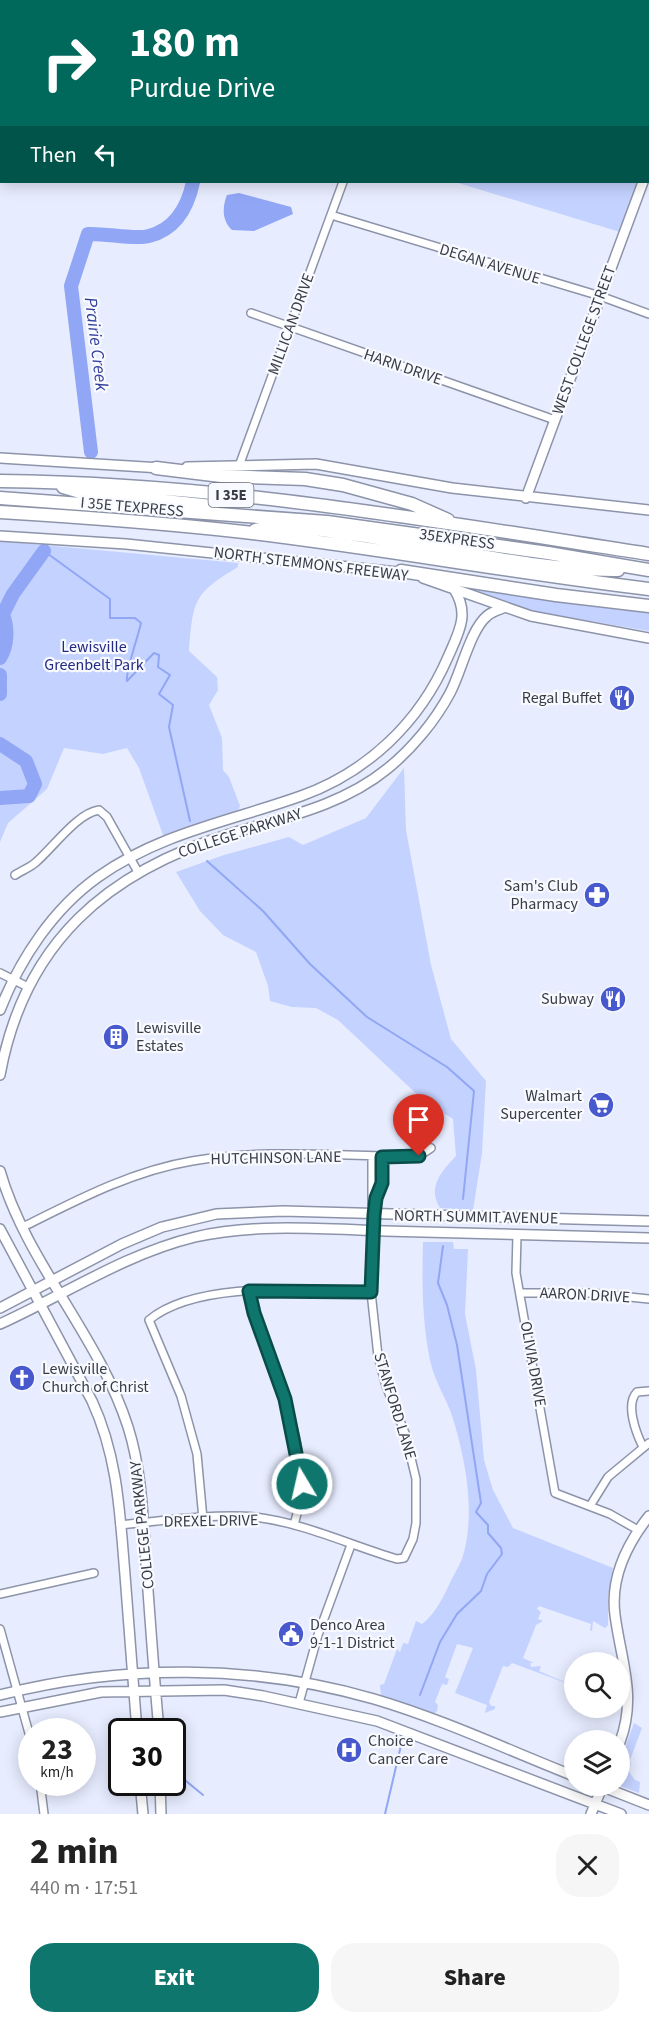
<!DOCTYPE html>
<meta charset="utf-8">
<style>
body{margin:0;font-family:"Source Sans 3",sans-serif;background:#f6f6f6;color:#222;height:100vh;display:flex;flex-direction:column;font-size:22px;white-space:nowrap}
*{box-sizing:border-box;margin:0}
p{font-size:20px;color:#767676}
.icon{flex:none;width:33px;height:33px;fill:none;stroke:currentColor;stroke-width:2;stroke-linecap:round;stroke-linejoin:round}
.map{position:relative;height:1814px;overflow:hidden}
.panel{display:flex;flex-direction:column;background:#fff;flex:1}
.panel>*{flex:none}
.hud{position:absolute;left:0px;top:0px;width:650px;height:183px;box-shadow:0 3px 15px #0003;background:#00695c;color:#fff;overflow:hidden}
.buttons{position:absolute;left:564px;top:1652px;display:grid;gap:12px}
.buttons a{display:grid;place-items:center;width:66px;height:66px;border-radius:50%;background:#fff;box-shadow:0 3px 15px #0003;font-size:30px}
.speed{position:absolute;left:18px;top:1718px;display:flex;gap:12px;font-size:30px;font-weight:700;text-align:center}
.speed>*{display:grid;place-content:center;width:78px;height:78px;border-radius:50%;background:#fff;box-shadow:0 3px 15px #0003;line-height:1}
.speed small{font-size:15px;font-weight:400}
.speed .limit{border:3px solid #111;border-radius:9px;background:#fff;color:#111}
.pin{position:absolute;display:grid;place-items:center;width:51px;height:51px;color:#fff;margin:-62px -26px;border-radius:50% 50% 50% 0;rotate:-45deg;box-shadow:0 0 6px #0007}
.pin .icon{rotate:45deg}
.me{position:absolute;width:66px;margin:-33px;rotate:351deg;stroke-linejoin:round;filter:drop-shadow(0 0 4px #0008)}
.turn{display:flex;align-items:center;gap:21px;height:126px;padding:0 30px;font-size:27px}
.turn .icon{width:78px;height:78px;stroke-width:2.5}
.turn b{display:block;font-size:42px;line-height:51px}
.then{display:flex;align-items:center;height:57px;padding:0 30px;background:#0003;gap:12px;font-size:22px}
.round{display:grid;place-items:center;flex:none;width:63px;height:63px;border-radius:24px;background:#f6f6f6}
.headline{display:flex;align-items:center;justify-content:space-between;height:102px;padding:0 30px}
h1{font-size:36px;font-weight:800;line-height:45px}
.primary-button{display:flex;gap:12px;margin-top:auto;padding:12px 30px}
.primary-button a{flex:1;height:69px;border-radius:24px;background:#0f766e;color:#fff;font-size:24px;font-weight:800;line-height:69px;text-align:center}
.primary-button a+a{background:#f6f6f6;color:#222}
.map>svg:first-child{display:block}
.green{fill:#c4d2ff}
.water{fill:#91a6f5}
.lines{fill:none;stroke-linecap:round;stroke-linejoin:round}
.stream{stroke:#91a6f5;stroke-width:2}
.river{stroke:#91a6f5;stroke-width:14}
.street-casing{stroke:#8d94a9;stroke-width:10}
.secondary-casing{stroke:#8d94a9;stroke-width:12}
.highway-casing{stroke:#8d94a9;stroke-width:15}
.street{stroke:#fff;stroke-width:7}
.secondary{stroke:#fff;stroke-width:9}
.highway{stroke:#fff;stroke-width:12}
.route-casing{stroke:#0a4d48;stroke-width:15}
.route{stroke:#0f766e;stroke-width:10}
.labels{text-anchor:middle;dominant-baseline:central;stroke-width:4.5;stroke-linejoin:round;paint-order:stroke}
.shield{fill:#f8faff;stroke:#72757d;stroke-width:1.5}
.shield-label{font-size:15px;font-weight:bold;fill:#393c45}
.street-label{font-size:16px;fill:#393c45;stroke:#f8faff}
.park-label{font-size:16px;fill:#232a84;stroke:#f8faff}
.poi-label{font-size:16px;fill:#393c45;stroke:#f8faff;text-anchor:end}
.water-label{font-size:18px;font-style:italic;fill:#34419c;stroke:#f8faff}
</style>
<div class="map">
<svg width="649" height="1814" viewBox="0 0 649 1814">
<rect width="100%" height="100%" fill="#e7ecff"/>
<path class="green" d="M410 0H592L597 1H409Z
M455 182H639L620 232Z
M0 541 238 563V567C194 593 193 600 189 651L217 677 218 690 209 705 222 738 223 770 229 777 240 806 238 810 163 835 139 768 127 748 103 754 64 748 47 789 8 823 0 842Z
M469 588 649 612V631L526 610Z
M404 768 406 830 431 965 451 1039 486 1081 482 1153 473 1210 440 1208C427 1187 441 1172 456 1156L453 1119 424 1101 338 1020 316 1008 292 1007 270 1001 268 986 256 952 223 935 200 911 176 872 224 855 289 837 303 845 366 818Z
M423 1242H453L454 1249H468L465 1314 476 1370 484 1460 493 1490 513 1528 613 1568 608 1596V1625L605 1628 593 1621 592 1631 590 1630 591 1624 539 1606 537 1609 541 1612 538 1619 543 1621 536 1625 523 1658 534 1663H530L531 1667 541 1666 539 1671 574 1686 512 1663 508 1667 503 1666 489 1702 491 1706H495V1709L485 1713 487 1705 455 1693 473 1648 457 1644 445 1677 449 1679 447 1685 442 1684 435 1702 438 1705 437 1711 433 1715 381 1696 380 1685 384 1684 397 1649 400 1652 403 1643 408 1644 416 1621 422 1624C433 1616 442 1600 448 1587 452 1578 458 1568 462 1559 476 1516 466 1461 453 1419 447 1399 434 1381 430 1360 422 1321 422 1282 423 1242Z
M634 1723 642 1728 630 1760 631 1765 626 1768 635 1780 640 1782 639 1793 618 1785 620 1761Z"/>
<path class="water" d="M239 193 291 207 293 214 254 231 232 230C222 221 222 207 227 195Z"/>
<g class="lines">
<path class="stream" d="M44 551 110 599V618H135L141 623C138 637 125 673 127 681L154 653 159 655 158 667 170 675 159 694 173 705 169 727 190 821
M207 861 263 911 310 964 367 1017 447 1067 474 1091 463 1199
M420 1695 440 1642 457 1614 481 1591 487 1574 502 1554 501 1548 488 1533V1525L476 1512 481 1503 457 1345 447 1305 438 1283 443 1246
M180 1776 203 1795
M385 1814 402 1741"/>
<path class="river" d="M0 53 2 54
M91 452 71 286 88 234C106 233 134 240 149 236 176 229 188 206 193 182
M0 658C8 645 8 628 3 614L13 594 44 551
M0 675V694
M0 744 26 761 35 784 29 796 0 798"/>
<g class="street-casing">
<path id="street" d="M90 0 94 2
M139 2V0
M243 2V0
M346 2 347 0
M331 215 600 296 649 314
M251 313 555 420
M239 466 343 182
M15 875C21 871 29 868 35 863 52 849 77 813 99 810L107 817 138 872
M0 973 28 987
M372 1157V1204
M23 1227C77 1200 132 1171 192 1161 266 1148 344 1157 419 1156L431 1148
M517 1235 516 1273 555 1493 610 1514 638 1530
M250 1291C265 1368 319 1444 294 1525
M520 1293H591L649 1299
M643 1447C636 1433 625 1404 637 1392L649 1391
M590 1506 608 1477 649 1443
M203 1519 197 1454 181 1396 149 1320C199 1279 310 1291 371 1292
M120 1525C158 1521 219 1513 255 1517 304 1523 350 1545 397 1559L404 1558 413 1539 416 1523V1479L405 1433 386 1386 378 1356 371 1292 374 1215 382 1183V1157
M0 1594 94 1573
M0 1629 32 1744
M299 1703 318 1635 351 1545
M40 1782 44 1814"/>
</g>
<g class="secondary-casing">
<path id="secondary" d="M648 168 649 165
M0 458 161 468
M187 467 316 464 452 488 649 510
M526 498 643 182
M0 536 126 544 407 573
M423 578 531 616 649 638
M0 1010C20 959 53 909 98 877 160 833 231 821 301 796 368 772 420 722 448 657 459 632 470 614 454 589
M0 1075C24 943 107 871 233 833 286 817 343 805 387 769 412 749 435 721 450 693 461 673 470 630 487 616 491 612 498 610 503 608
M0 1171C26 1262 99 1336 128 1427 142 1471 143 1517 146 1563 150 1619 154 1675 159 1731
M0 1229 92 1401C118 1457 120 1515 125 1575 129 1627 133 1679 137 1731
M0 1308 122 1244 162 1227 216 1214 283 1211 649 1221
M0 1324C64 1295 125 1254 195 1237 256 1223 323 1229 385 1231 473 1234 561 1236 649 1238
M0 1695C122 1664 253 1664 374 1699 442 1719 508 1750 574 1776
M0 1712 101 1692 224 1690 263 1696 377 1721 621 1814
M620 1742C637 1696 621 1661 615 1615 610 1578 627 1544 649 1516
M140 1782 143 1814
M160 1782 161 1814
M598 1785 649 1805
M591 1814 603 1785"/>
</g>
<g class="highway-casing">
<path id="highway" d="M156 468 221 476 305 479 343 485 412 504 448 520
M0 481C218 483 434 521 649 554
M63 487 80 492 212 506
M0 498 327 522 548 553 649 570
M0 512C82 517 163 523 244 532 380 548 514 573 649 589
M255 530C286 523 319 530 350 534 437 545 531 571 618 570
M401 571 556 595 649 606"/>
</g>
<use href="#street" class="street"/>
<use href="#secondary" class="secondary"/>
<use href="#highway" class="highway"/>
</g>
<g class="lines">
<g class="route-casing">
<path id="route" d="M302 1484 285 1399 254 1313 249 1291 371 1292 374 1215 376 1198 382 1183V1157L419 1156"/>
</g>
<use href="#route" class="route"/>
</g>
<defs>
<g id="restaurant-disc" transform="scale(1.35)"><circle r="9.5" fill="#4859ce" stroke="#f8faff"/><path d="M-5-6h1v4h1v-4h1v4h1v-4h1v5L-1.5 .5V6h-2V.5L-5-1ZM5-6V6H3V1.5H1.5Q1.5-4 5-6Z" fill="#fff"/></g>
<g id="pharmacy-disc" transform="scale(1.35)"><circle r="9.5" fill="#4859ce" stroke="#f8faff"/><path d="M-2-6h4v4h4v4h-4v4h-4v-4h-4v-4h4Z" fill="#fff"/></g>
<g id="building-disc" transform="scale(1.35)"><circle r="9.5" fill="#4859ce" stroke="#f8faff"/><path d="M-4-6H4V6H1V3H-1V6H-4ZM-2.5-4.3h1.7v1.8h-1.7ZM.8-4.3h1.7v1.8H.8ZM-2.5-1h1.7V.8h-1.7ZM.8-1h1.7V.8H.8Z" fill="#fff"/></g>
<g id="supermarket-disc" transform="scale(1.35)"><circle r="9.5" fill="#4859ce" stroke="#f8faff"/><path d="M-6-5.5h2.5l.6 2H6L4.5 2H-2.5L-4.4-4H-6ZM-1.5 3.2a1.3 1.3 0 1 0 .1 0ZM3 3.2a1.3 1.3 0 1 0 .1 0Z" fill="#fff"/></g>
<g id="church-disc" transform="scale(1.35)"><circle r="9.5" fill="#4859ce" stroke="#f8faff"/><path d="M-1.2-6h2.4v3.5h3.3v2.4h-3.3V6h-2.4V-.1h-3.3v-2.4h3.3Z" fill="#fff"/></g>
<g id="civic-disc" transform="scale(1.35)"><circle r="9.5" fill="#4859ce" stroke="#f8faff"/><path d="M-.6-6.5H3V-4.5H.6V-3L4-1V1h2V6H-6V1h2V-1L-.6-3ZM-1.2 2.5V6h2.4V2.5Z" fill="#fff"/></g>
<g id="hospital-disc" transform="scale(1.35)"><circle r="9.5" fill="#4859ce" stroke="#f8faff"/><path d="M-5-5h3v3.5h4V-5h3V5h-3V1.5h-4V5h-3Z" fill="#fff"/></g>
</defs>
<g fill-rule="evenodd">
<use href="#restaurant-disc" x="622" y="698"/>
<use href="#pharmacy-disc" x="597" y="895"/>
<use href="#restaurant-disc" x="613" y="999"/>
<use href="#building-disc" x="116" y="1037"/>
<use href="#supermarket-disc" x="601" y="1105"/>
<use href="#church-disc" x="22" y="1378"/>
<use href="#civic-disc" x="291" y="1634"/>
<use href="#hospital-disc" x="349" y="1750"/>
</g>
<g class="labels">
<rect class="shield" x="208.5" y="483" width="45" height="24" rx="4.5"/>
<g class="shield-label">
<text x="231" y="495">I 35E</text>
</g>
<g class="street-label">
<text transform="translate(490 264) rotate(17)">DEGAN AVENUE</text>
<text transform="translate(291 324) rotate(-70)">MILLICAN DRIVE</text>
<text transform="translate(584 340) rotate(-70)">WEST COLLEGE STREET</text>
<text transform="translate(403 367) rotate(19)">HARN DRIVE</text>
<text transform="translate(132 507) rotate(5)">I 35E TEXPRESS</text>
<text transform="translate(457 539) rotate(8)">35EXPRESS</text>
<text transform="translate(311 564) rotate(7)">NORTH STEMMONS FREEWAY</text>
<text transform="translate(240 833) rotate(-18)">COLLEGE PARKWAY</text>
<text transform="translate(276 1158) rotate(-1)">HUTCHINSON LANE</text>
<text transform="translate(476 1217) rotate(1)">NORTH SUMMIT AVENUE</text>
<text transform="translate(585 1295) rotate(3)">AARON DRIVE</text>
<text transform="translate(533 1364) rotate(80)">OLIVIA DRIVE</text>
<text transform="translate(395 1406) rotate(73)">STANFORD LANE</text>
<text transform="translate(211 1521) rotate(-1)">DREXEL DRIVE</text>
<text transform="translate(142 1525) rotate(-96)">COLLEGE PARKWAY</text>
</g>
<g class="park-label">
<text x="94" y="647">Lewisville<tspan x="94" dy="18">Greenbelt Park</tspan></text>
</g>
<g class="poi-label">
<text x="602" y="698">Regal Buffet</text>
<text x="578" y="886">Sam's Club<tspan x="578" dy="18">Pharmacy</tspan></text>
<text x="594" y="999">Subway</text>
<text x="136" y="1028" text-anchor="start">Lewisville<tspan x="136" dy="18">Estates</tspan></text>
<text x="582" y="1096">Walmart<tspan x="582" dy="18">Supercenter</tspan></text>
<text x="42" y="1369" text-anchor="start">Lewisville<tspan x="42" dy="18">Church of Christ</tspan></text>
<text x="310" y="1625" text-anchor="start">Denco Area<tspan x="310" dy="18">9-1-1 District</tspan></text>
<text x="368" y="1741" text-anchor="start">Choice<tspan x="368" dy="18">Cancer Care</tspan></text>
</g>
<g class="water-label">
<text transform="translate(96 344) rotate(83)">Prairie Creek</text>
</g>
</g>
</svg>
<div class="buttons">
<a><svg class="icon" aria-label="search" viewBox="0 0 24 24"><circle cx="10" cy="10" r="6"/><path d="M15 15l6 6"/></svg></a>
<a><svg class="icon" aria-label="layers" viewBox="0 0 24 24"><path d="M12 4l9 5-9 5-9-5zM3 14l9 5 9-5"/></svg></a>
</div>
<div class="speed"><div>23<small>km/h</small></div><div class="limit">30</div></div>
<div class="pin" style="left:419px;top:1156px;background:#d93025"><svg class="icon" aria-label="arrive" viewBox="0 0 24 24"><path d="M6 21V4h12l-3 4 3 4H6"/></svg></div>
<svg class="me" style="left:302px;top:1484px" viewBox="-20 -20 40 40"><circle r="17" fill="#0f766e" stroke="#fff" stroke-width="3"/><path d="M0-11L8 9 0 5-8 9z" fill="#fff"/></svg>
<div class="hud">
<div class="turn"><svg class="icon" aria-label="right" viewBox="0 0 24 24"><path d="M7 20v-9h11M14 6l5 5-5 5"/></svg><div><b>180 m</b>Purdue Drive</div></div>
<div class="then">Then<svg class="icon" aria-label="left" viewBox="0 0 24 24"><path d="M17 20v-9H6M10 6l-5 5 5 5"/></svg></div>
</div>
</div>
<section class="panel">
<div class="headline"><div><h1>2 min</h1><p>440 m · 17:51</p></div><a class="round"><svg class="icon" aria-label="close" viewBox="0 0 24 24"><path d="M6 6l12 12M18 6L6 18"/></svg></a></div>
<div class="primary-button"><a>Exit</a><a>Share</a></div>
</section>
